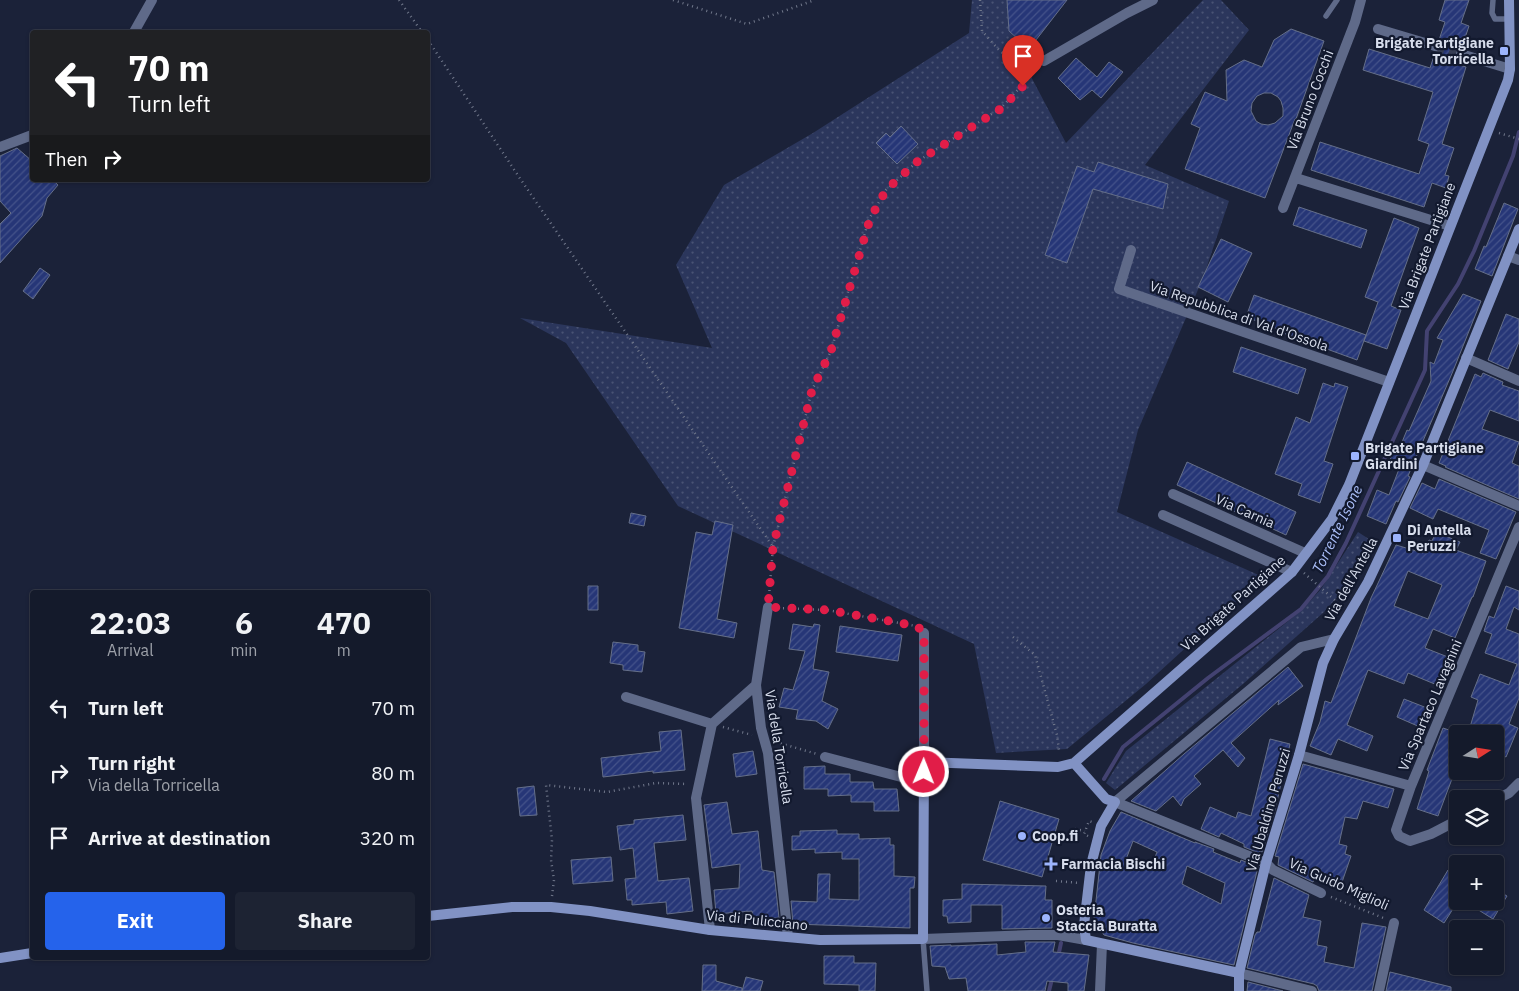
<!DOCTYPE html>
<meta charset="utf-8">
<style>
body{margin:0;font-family:"IBM Plex Sans",sans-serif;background:#1d2333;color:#f1f3f6;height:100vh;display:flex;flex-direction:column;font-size:19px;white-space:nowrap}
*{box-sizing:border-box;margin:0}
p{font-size:16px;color:#9da1a9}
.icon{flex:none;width:28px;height:28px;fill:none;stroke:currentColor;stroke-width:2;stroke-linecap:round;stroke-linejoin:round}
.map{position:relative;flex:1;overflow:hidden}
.drawer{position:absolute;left:30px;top:590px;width:400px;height:370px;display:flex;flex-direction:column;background:#141a2b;border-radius:5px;box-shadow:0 1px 4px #0004,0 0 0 1px #333847}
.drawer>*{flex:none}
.banner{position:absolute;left:30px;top:30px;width:400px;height:152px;border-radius:5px;box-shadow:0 1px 4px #0004,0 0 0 1px #333847;background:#202124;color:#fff;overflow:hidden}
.needle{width:32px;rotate:78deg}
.controls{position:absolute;left:1449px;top:725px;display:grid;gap:10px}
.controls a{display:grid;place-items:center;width:55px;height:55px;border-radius:5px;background:#141a2b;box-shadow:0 1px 4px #0004,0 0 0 1px #333847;font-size:25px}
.pin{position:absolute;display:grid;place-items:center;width:42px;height:42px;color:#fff;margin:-51px -21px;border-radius:50% 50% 50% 0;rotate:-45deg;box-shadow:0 0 5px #0007}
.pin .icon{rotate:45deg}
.me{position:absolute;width:55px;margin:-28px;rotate:1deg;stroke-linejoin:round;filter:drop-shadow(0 0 4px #0008)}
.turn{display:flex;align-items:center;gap:18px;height:105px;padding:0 15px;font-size:22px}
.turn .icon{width:65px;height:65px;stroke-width:2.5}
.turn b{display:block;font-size:35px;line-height:42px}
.then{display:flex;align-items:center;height:48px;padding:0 15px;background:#0003;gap:10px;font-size:19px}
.eta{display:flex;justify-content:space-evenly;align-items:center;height:85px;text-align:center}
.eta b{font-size:30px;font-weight:700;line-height:35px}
.primary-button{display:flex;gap:10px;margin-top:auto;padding:10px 15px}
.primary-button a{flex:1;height:58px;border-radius:5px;background:#2563eb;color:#fff;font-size:20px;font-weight:700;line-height:58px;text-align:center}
.primary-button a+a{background:#1d2333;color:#f1f3f6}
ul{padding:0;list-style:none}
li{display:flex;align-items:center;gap:15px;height:65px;padding:0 15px}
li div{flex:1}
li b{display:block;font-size:19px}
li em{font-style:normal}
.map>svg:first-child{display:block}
.grass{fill:url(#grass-dots)}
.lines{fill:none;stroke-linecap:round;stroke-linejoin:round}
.stream{stroke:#434271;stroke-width:4}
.building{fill:url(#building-hatch);stroke:#656f89;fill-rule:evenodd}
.street-tunnel{stroke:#373e54;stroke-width:10;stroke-dasharray:10 5;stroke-linecap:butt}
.path{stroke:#72798c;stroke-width:2.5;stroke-dasharray:1 4;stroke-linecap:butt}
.lane{stroke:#5f6a89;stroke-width:5.5}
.street{stroke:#5f6a89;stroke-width:10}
.secondary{stroke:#8192c4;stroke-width:10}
.route{stroke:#e11d48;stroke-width:9;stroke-dasharray:0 16.2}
.poi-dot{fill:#9cb4fd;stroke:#12192e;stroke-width:2}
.labels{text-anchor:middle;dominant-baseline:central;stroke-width:4.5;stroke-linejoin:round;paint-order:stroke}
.poi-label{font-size:14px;font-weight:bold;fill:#d7ddec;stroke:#12192e;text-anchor:start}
.street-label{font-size:14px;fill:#d7ddec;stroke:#12192e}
.water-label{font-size:15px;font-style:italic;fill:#abbff9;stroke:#12192e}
</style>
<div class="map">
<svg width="1519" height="991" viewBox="0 0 1519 991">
<defs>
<pattern id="grass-dots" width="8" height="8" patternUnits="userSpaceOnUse" patternTransform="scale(1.25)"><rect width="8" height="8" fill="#2b365c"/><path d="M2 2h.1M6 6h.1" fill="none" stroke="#495374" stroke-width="1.8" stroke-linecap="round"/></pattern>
<pattern id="building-hatch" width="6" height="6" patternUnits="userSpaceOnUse" patternTransform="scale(1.25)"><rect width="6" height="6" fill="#263677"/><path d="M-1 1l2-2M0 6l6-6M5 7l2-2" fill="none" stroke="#45538a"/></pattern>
</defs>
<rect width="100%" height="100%" fill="#1b2239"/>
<path class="grass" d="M972 0H1013L1028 71 1066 143 1203 0H1221L1249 30 1145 165 1229 201 1203 278 1138 430 1117 512 1263 577 1146 684 1067 749 996 753 974 644 678 506 566 343 520 318 712 348 676 265 724 185 813 133 969 33Z
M1358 532 1375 543 1347 586 1324 612 1243 684 1115 790 1106 783 1126 751 1302 610 1321 589Z"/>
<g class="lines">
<path class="stream" d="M1104 779 1123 747 1208 678 1301 609 1328 576 1346 543 1425 370 1427 331 1458 284 1474 251 1513 156 1519 132
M1058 957 1061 943
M1049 991 1052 979"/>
</g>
<path class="building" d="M1007 0H1067L1029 49 1009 31Z
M1445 0H1469L1461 23 1469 26 1462 47 1457 49 1454 52V56L1458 60 1456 64 1466 67 1442 144 1454 148 1445 175 1449 176 1446 188 1432 183 1424 207 1311 170 1320 142 1419 174 1429 144 1418 140 1433 92 1363 70 1369 49 1430 68 1435 53 1439 51 1442 47V44L1439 40 1445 22 1439 20Z
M1291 29 1324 41 1296 119H1295L1265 198 1185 169 1200 128 1191 124 1205 92 1227 101 1226 70 1244 60 1262 67 1274 40ZM1264 93H1271L1278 97 1281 101 1283 108V116L1275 123 1268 125 1261 124 1256 121 1251 111 1252 103 1257 96Z
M1076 58 1097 77 1109 62 1123 72 1101 98 1092 90 1080 100 1058 78Z
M901 126 918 144 897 164 876 143 886 133 890 137Z
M17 148 32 161V180H53L58 185 47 198 42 216 0 263V224L11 213 0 201V156Z
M1098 162 1168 184 1163 209 1093 189 1067 263 1045 255 1077 166 1094 172Z
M1504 203 1518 209 1492 276 1475 269 1484 246 1486 247Z
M1299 207 1367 230 1361 248 1293 225Z
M1394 218 1419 228 1391 306 1401 310 1387 349 1364 341 1378 302 1365 297Z
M1221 239 1252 253 1228 302 1198 287Z
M40 268 50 275 33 299 23 291Z
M1463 294 1481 301 1453 371 1408 476 1410 477 1398 502 1396 501 1386 524 1367 516 1377 490 1389 495 1401 464 1390 460 1396 446 1400 447 1407 430 1409 431 1431 381 1430 362 1434 364 1443 340 1437 338Z
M1254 295 1366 335 1357 360 1283 333V331L1246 317Z
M1506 314 1519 319V342L1508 369 1488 360Z
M1241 347 1306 369 1298 394 1233 372Z
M1483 373 1503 382 1502 385 1519 391V421L1490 410 1482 429 1519 442 1512 463 1519 466V499L1445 467 1446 466 1439 463 1475 374 1481 377Z
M1323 383 1334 387 1335 383 1348 387 1324 461 1333 464 1320 503 1298 495 1302 484 1275 474 1296 417 1310 423Z
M1187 462 1296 512 1286 535 1177 485Z
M1439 479 1516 512 1496 559 1480 553 1489 530 1438 509 1433 519 1410 508 1422 483 1435 489Z
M631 513 646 516 644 526 629 523Z
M715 521 733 525 717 619 737 623 734 638 679 628 696 532 712 535Z
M1436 532 1460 542 1456 550 1486 561 1473 597H1472L1455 638 1433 629 1425 648 1453 659 1442 687 1408 673 1404 684 1368 670 1347 725 1373 736 1367 751 1338 739 1331 755 1310 746 1320 722 1325 701 1331 703 1371 598 1396 545 1423 553 1429 540 1432 541ZM1408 571 1442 585 1428 619 1394 606Z
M588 586H598V610H588Z
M1506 586 1519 591V610L1514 607 1506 629 1519 634V698L1509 724 1518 728 1506 757 1495 752V734H1468L1478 700 1471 697 1480 674 1509 685 1517 664 1485 653 1492 634 1484 631 1489 616 1494 618Z
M793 624 813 627 814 624 820 625 813 669 829 672 822 701 838 709 828 729 816 721 796 719 798 710 779 707 784 688 793 690 805 651 789 649Z
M840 626 902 635 898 661 836 652Z
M613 642 638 645V651L645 652 642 672 623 670V665L610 663Z
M1288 667 1303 686 1278 705 1279 700 1231 743 1245 758 1238 767 1223 750 1194 776 1201 784 1184 799 1181 806 1173 796 1156 811 1131 801 1184 754Z
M1404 699 1427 708 1420 727 1397 717Z
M1443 728 1458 733V763L1438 816 1417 809 1429 771 1427 770Z
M681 730 685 770 653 773V771L603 777 601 758 661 751 659 732Z
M1270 739 1290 744 1275 810 1262 852 1260 851 1259 853 1244 847V844L1221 833 1219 837 1201 829 1210 807 1236 818 1238 812 1251 816Z
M753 751 757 774 736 777 733 754Z
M1303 764 1394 789 1388 808 1363 801 1357 819 1345 817 1339 844 1347 846 1345 854 1351 856 1340 888 1315 878 1313 882 1278 865 1279 857 1275 856Z
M825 766V774H850V782H873L874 789H897L899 811H874V802H851V795L828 796V789H804V767Z
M534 786 537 815 520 816 517 788Z
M1000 801 1059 819 1042 877 983 860Z
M727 802 732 834 758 831 762 870 774 872 779 918 753 919 752 911 716 914 714 890 739 888 740 864 712 868 704 805Z
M1121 812 1195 843V842L1214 849 1213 852 1240 863 1241 860 1258 867 1234 965 1133 943 1104 935 1094 919 1101 855 1110 831ZM1133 841 1157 852 1150 870 1125 862ZM1187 866 1225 883 1221 904 1182 884Z
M683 815 686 840 654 843 658 881 689 878 693 911 667 914 666 902 632 905V900H627L625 879 636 878 633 848 620 850 617 826 634 824V820Z
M837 830V834H859V839L890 838V845H894V876L915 877 914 888H910V928L793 924 791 901 817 902 818 874H830L829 899 859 900V859H842V852L815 853V849L792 850V836H800V831Z
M611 857 613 881 573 884 571 860Z
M1448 870 1458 876V901L1444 923 1424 910Z
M1274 878 1309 895 1303 917 1321 921 1317 945 1327 947 1324 962 1354 968 1362 923 1386 927 1372 991H1319L1317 986 1314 984 1247 968 1255 935 1257 932H1260Z
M962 884 1046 886 1045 900H1052V928L1002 929V905H971V922L948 923 947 916H943V900L962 899Z
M1495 889 1507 896 1493 919 1464 901H1495Z
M1025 942H1055L1053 952 1089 955 1084 991H1068V983L1047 981 1045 991H968L966 978 949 979 945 967 932 966 930 946 951 945V946L997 944V955L1026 952Z
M824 956H854V963H876L875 991H859V985L824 984Z
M703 965H716V981L742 988V991H702Z
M1390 972 1451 987V991H1386Z
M746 977 763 981 760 991H742Z
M1248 982 1283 991H1247Z"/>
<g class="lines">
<path class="street-tunnel" d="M1435 46 1461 54"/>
<path class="path" d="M399 0 422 32
M673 0 747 24 815 0
M980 0 982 31 997 48 1018 67 1028 71 1034 74
M428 40 519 177 773 547
M1499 133 1519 139
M1304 573 1337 602
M769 596 773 547 812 390 831 351 869 219 886 190 918 161 1001 108 1038 68
M778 608 827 610 916 626
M1013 637 1035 655 1057 735 1059 750
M723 727 752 735
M776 742 817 754
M1075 829 1085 831
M1088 836 1084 834 1089 821 1092 822
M1056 881 1080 883
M552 896 554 880 551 860 552 840 546 785 607 792 656 783 688 784
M1331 897 1386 919"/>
<path class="lane" d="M1493 0 1492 13 1495 19H1509
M1326 16 1337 0
M923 939 927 991"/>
<path class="street" d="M1378 29 1435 46
M134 32 152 0
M1461 54 1510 69
M1044 61 1127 13 1153 0
M0 147 32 135
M1296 178 1450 226
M1283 208 1355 22 1361 0
M1131 250 1119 289 1389 382
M1508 256 1519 260
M1466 358 1519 381
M1423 465 1519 506
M1173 494 1305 553
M1163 515 1292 572
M768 607 756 685 761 728 768 753 788 937
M924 633V762
M626 697 712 724
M1299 755 1411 786
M825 757 924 783
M1495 800 1509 793 1519 783
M1115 802 1301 647 1334 639
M1115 802 1266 863 1273 870 1321 893
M1458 820 1431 834 1410 841 1399 836 1396 830 1411 786 1519 527
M710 930 696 798 712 724 756 685
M923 939 1031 935H1058L1086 940
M1239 973 1312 991
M1100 991 1102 944
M1379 991 1394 923"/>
<path class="secondary" d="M1074 763 1106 799 1115 802 1101 826 1091 865 1084 925 1086 940 1239 973
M428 916 512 907H551L590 911 710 930 820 940 923 939 924 762 1058 767 1074 763 1292 572 1332 519 1349 485 1508 80 1510 69 1509 0
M0 958 32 953
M1239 991V973L1266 863 1299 755 1323 663 1334 639 1368 582 1423 465 1519 229"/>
</g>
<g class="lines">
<path class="route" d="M924 772V633L917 626 827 610 768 607 773 547 812 390 831 351 870 219 886 190 918 161 1002 108 1023 86"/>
</g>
<g class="poi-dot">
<rect x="1499" y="46" width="10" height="10" rx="2.5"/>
<rect x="1350" y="451" width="10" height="10" rx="2.5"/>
<rect x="1392" y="533" width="10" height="10" rx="2.5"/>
<circle cx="1022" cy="836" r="5"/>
<path d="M1048.5 856.5h5v5h5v5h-5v5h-5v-5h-5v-5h5z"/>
<circle cx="1046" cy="918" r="5"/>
</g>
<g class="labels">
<g class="poi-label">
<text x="1494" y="43" text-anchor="end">Brigate Partigiane<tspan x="1494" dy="16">Torricella</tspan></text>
<text x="1365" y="448">Brigate Partigiane<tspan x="1365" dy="16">Giardini</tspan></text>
<text x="1407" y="530">Di Antella<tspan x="1407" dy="16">Peruzzi</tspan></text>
<text x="1032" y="836">Coop.fi</text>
<text x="1061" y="864">Farmacia Bischi</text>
<text x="1056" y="910">Osteria<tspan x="1056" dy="16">Staccia Buratta</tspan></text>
</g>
<g class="street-label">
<text transform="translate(1310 100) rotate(-69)">Via Bruno Cocchi</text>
<text transform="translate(1427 246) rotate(-69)">Via Brigate Partigiane</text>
<text transform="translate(1239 316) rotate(19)">Via Repubblica di Val d'Ossola</text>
<text transform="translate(1245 511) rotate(24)">Via Carnia</text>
<text transform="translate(1351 579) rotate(-61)">Via dell'Antella</text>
<text transform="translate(1233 603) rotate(-42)">Via Brigate Partigiane</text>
<text transform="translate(1430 705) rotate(-67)">Via Spartaco Lavagnini</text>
<text transform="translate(779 747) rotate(81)">Via della Torricella</text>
<text transform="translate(1268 810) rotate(-74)">Via Ubaldino Peruzzi</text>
<text transform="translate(1339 884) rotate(24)">Via Guido Miglioli</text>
<text transform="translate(757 920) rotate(6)">Via di Pulicciano</text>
</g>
<g class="water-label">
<text transform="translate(1337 529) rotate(-64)">Torrente Isone</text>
</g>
</g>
</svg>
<div class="controls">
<a><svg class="needle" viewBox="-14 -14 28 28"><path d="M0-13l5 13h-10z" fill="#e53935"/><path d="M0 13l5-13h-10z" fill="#9da1a9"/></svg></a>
<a><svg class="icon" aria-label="layers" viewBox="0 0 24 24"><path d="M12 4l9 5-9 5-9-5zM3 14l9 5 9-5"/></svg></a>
<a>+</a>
<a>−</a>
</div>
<div class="pin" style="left:1023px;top:86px;background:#d93025"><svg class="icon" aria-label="arrive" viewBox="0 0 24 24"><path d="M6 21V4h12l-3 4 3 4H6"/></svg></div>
<svg class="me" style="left:924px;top:772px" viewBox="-20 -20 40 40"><circle r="17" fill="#e11d48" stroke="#fff" stroke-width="3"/><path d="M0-11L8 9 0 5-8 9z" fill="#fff"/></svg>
<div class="banner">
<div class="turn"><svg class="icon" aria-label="left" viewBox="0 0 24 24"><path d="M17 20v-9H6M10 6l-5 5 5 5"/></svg><div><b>70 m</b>Turn left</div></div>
<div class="then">Then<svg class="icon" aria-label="right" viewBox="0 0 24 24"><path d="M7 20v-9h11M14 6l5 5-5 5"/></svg></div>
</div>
<section class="drawer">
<div class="eta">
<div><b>22:03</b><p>Arrival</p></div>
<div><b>6</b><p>min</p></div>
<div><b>470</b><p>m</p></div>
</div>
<ul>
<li><svg class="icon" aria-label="left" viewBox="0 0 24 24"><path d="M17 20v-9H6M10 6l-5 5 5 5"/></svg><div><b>Turn left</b></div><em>70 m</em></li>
<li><svg class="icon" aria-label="right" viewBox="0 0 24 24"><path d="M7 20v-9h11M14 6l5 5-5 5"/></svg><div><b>Turn right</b><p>Via della Torricella</p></div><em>80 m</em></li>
<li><svg class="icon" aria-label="arrive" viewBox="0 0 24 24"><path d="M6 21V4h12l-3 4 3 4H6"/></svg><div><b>Arrive at destination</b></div><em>320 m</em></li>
</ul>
<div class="primary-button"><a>Exit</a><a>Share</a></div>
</section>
</div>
